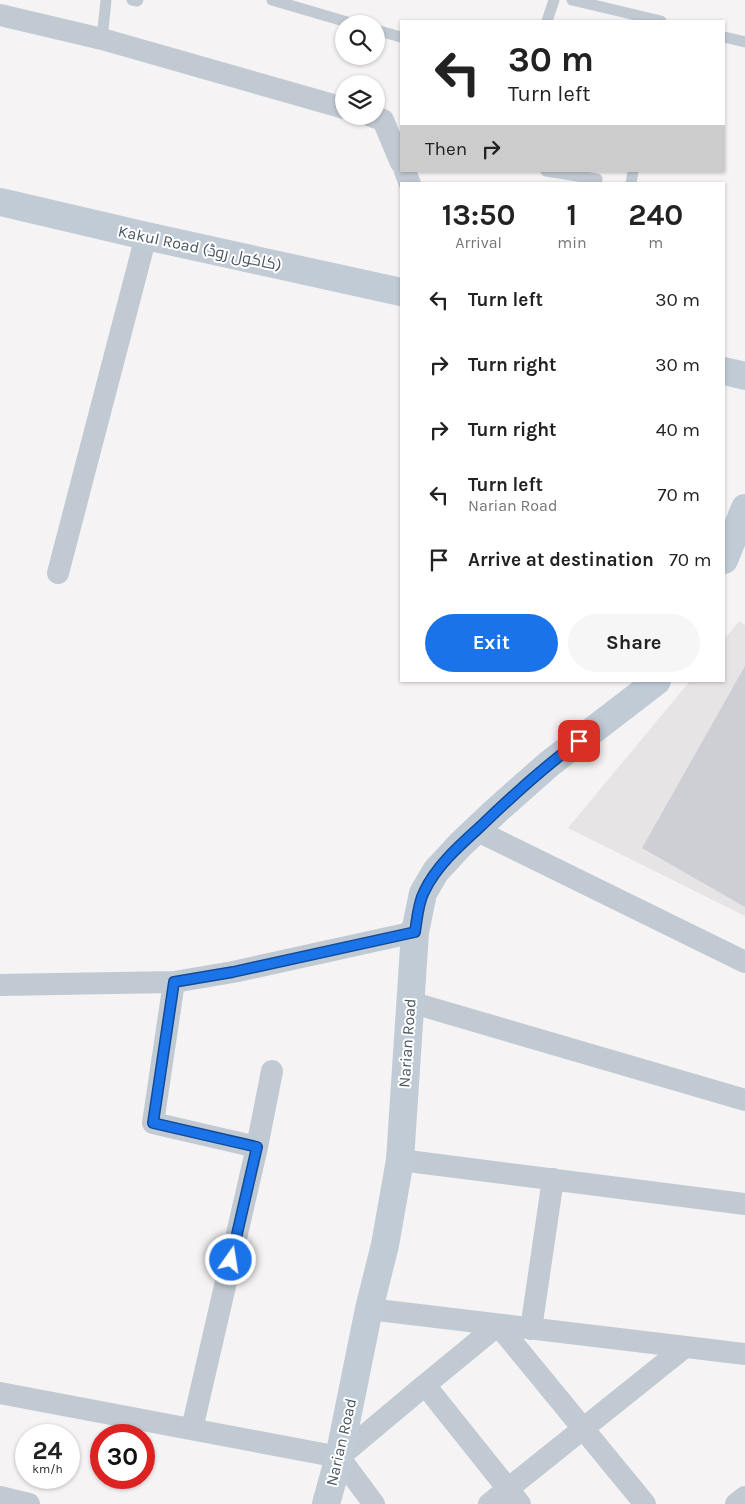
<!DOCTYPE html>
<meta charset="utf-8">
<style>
body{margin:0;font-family:Karla,Cairo,sans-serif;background:#f6f6f6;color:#222;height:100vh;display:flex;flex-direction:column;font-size:19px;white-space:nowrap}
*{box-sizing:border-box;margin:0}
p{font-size:16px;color:#767676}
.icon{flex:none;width:28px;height:28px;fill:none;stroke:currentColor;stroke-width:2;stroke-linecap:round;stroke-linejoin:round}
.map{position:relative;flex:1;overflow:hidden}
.side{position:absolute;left:400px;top:182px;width:325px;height:500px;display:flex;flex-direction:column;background:#fff;border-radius:0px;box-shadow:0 1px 4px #0004}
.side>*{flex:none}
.banner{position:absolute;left:400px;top:20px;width:325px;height:152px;border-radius:0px;box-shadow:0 1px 4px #0004;background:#fff;color:#222;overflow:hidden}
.controls{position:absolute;left:335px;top:15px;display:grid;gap:10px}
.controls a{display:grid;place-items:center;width:50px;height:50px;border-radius:50%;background:#fff;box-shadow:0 1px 4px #0004;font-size:25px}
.speed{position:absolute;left:15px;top:1424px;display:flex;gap:10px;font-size:25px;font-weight:700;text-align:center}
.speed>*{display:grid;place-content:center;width:65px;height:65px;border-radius:50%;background:#fff;box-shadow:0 1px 4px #0004;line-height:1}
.speed small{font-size:12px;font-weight:400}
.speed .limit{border:8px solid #d22;background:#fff;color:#111}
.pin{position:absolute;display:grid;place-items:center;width:42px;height:42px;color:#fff;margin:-21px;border-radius:10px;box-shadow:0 2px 8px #0006}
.me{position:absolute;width:55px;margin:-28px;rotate:13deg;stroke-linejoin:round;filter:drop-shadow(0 0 4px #0008)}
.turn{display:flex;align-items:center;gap:18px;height:105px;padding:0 25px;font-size:22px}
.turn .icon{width:65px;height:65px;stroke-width:2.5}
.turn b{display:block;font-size:35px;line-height:42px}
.then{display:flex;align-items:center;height:48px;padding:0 25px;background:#0003;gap:10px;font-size:19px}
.eta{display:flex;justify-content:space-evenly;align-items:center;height:85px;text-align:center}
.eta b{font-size:30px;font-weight:700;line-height:35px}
.primary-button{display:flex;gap:10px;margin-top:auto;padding:10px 25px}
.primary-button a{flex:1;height:58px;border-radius:30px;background:#1a73e8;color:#fff;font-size:20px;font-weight:700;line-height:58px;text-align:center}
.primary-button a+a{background:#f6f6f6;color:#222}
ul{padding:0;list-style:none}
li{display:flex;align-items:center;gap:15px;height:65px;padding:0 25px}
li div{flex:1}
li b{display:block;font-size:19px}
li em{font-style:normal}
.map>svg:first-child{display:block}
.education{fill:#e6e4e5}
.building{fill:#cdcfd5}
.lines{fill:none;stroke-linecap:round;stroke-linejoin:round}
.lane{stroke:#c1cad2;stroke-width:11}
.street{stroke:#c1cad2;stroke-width:22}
.secondary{stroke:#c1cbd6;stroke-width:28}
.route-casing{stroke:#114b97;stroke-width:12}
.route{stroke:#1a73e8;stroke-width:9}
.labels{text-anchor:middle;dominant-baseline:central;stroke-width:4;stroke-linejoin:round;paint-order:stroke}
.street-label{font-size:16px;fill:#4a5661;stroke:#fff}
</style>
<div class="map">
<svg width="745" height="1504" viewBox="0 0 745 1504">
<rect width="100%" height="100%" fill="#f5f3f3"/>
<path class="education" d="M739 621 745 625V916L568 828 690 681H724V640Z"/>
<path class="building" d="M745 666V907L642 848Z"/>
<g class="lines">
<path class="lane" d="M132 0 137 1 138 0
M272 0 354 24
M572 0 661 21
M547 21 554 0
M376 30 401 37
M724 37 745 42
M102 39 106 0
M546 171 597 179 596 184
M631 184 633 171"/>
<path class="street" d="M0 15 102 39 344 108
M371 116 383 120 401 163
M405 171 410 184
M58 573 146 236
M476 830 745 962
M174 982 153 1123 257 1147 192 1429
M0 985 174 982 233 972 415 932
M410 1002 745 1100
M257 1147 272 1071
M400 1160 745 1204
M369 1309 745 1354
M531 1329 553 1179
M0 1393 339 1457 374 1504
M339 1457 425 1385
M0 1497 29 1504
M489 1504 685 1347
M520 1504 425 1385 498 1325 645 1504
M736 1504 745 1497"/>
<path class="secondary" d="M0 202 146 236 401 292
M724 371 745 376
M724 560 745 508
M326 1504 339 1457 369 1309 385 1245 400 1160 415 932 423 893 436 871 461 844 497 810 549 764 657 681"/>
</g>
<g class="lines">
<g class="route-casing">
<path id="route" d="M231 1260 257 1147 153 1123 174 982 233 972 415 932C417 920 418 903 424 892 436 866 460 845 481 826 512 796 544 767 579 741"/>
</g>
<use href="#route" class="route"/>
</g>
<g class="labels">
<g class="street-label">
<text transform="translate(200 248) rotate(12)">Kakul Road (کاکول روڈ)</text>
<text transform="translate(407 1043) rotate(-86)">Narian Road</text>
<text transform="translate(341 1442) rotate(-77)">Narian Road</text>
</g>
</g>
</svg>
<div class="controls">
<a><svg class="icon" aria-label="search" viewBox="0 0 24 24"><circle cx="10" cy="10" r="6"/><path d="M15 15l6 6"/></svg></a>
<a><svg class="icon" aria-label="layers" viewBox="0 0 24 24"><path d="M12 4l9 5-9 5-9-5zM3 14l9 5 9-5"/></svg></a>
</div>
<div class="speed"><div>24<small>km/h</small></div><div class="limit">30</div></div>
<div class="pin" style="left:579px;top:741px;background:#d93025"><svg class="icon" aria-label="arrive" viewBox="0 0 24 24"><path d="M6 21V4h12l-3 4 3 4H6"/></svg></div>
<svg class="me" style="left:231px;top:1260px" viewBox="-20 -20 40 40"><circle r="17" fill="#1a73e8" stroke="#fff" stroke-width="3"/><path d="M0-11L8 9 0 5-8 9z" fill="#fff"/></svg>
<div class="banner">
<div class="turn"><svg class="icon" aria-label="left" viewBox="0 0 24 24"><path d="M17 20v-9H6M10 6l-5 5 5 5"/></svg><div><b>30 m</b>Turn left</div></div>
<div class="then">Then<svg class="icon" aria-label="right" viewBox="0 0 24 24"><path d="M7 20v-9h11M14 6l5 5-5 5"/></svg></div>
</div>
<section class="side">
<div class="eta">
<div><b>13:50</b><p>Arrival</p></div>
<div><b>1</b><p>min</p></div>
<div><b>240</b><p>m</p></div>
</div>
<ul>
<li><svg class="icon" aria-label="left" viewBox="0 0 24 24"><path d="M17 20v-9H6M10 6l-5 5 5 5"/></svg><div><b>Turn left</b></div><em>30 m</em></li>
<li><svg class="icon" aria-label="right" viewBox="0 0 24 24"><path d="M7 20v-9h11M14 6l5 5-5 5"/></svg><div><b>Turn right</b></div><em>30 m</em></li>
<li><svg class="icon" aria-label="right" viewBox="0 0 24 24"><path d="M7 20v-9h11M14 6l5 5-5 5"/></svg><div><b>Turn right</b></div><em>40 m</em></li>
<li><svg class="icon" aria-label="left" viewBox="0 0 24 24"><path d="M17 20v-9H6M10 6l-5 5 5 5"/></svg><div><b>Turn left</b><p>Narian Road</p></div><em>70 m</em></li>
<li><svg class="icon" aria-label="arrive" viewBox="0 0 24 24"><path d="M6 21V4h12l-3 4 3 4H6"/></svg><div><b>Arrive at destination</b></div><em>70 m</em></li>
</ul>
<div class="primary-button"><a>Exit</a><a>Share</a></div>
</section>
</div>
